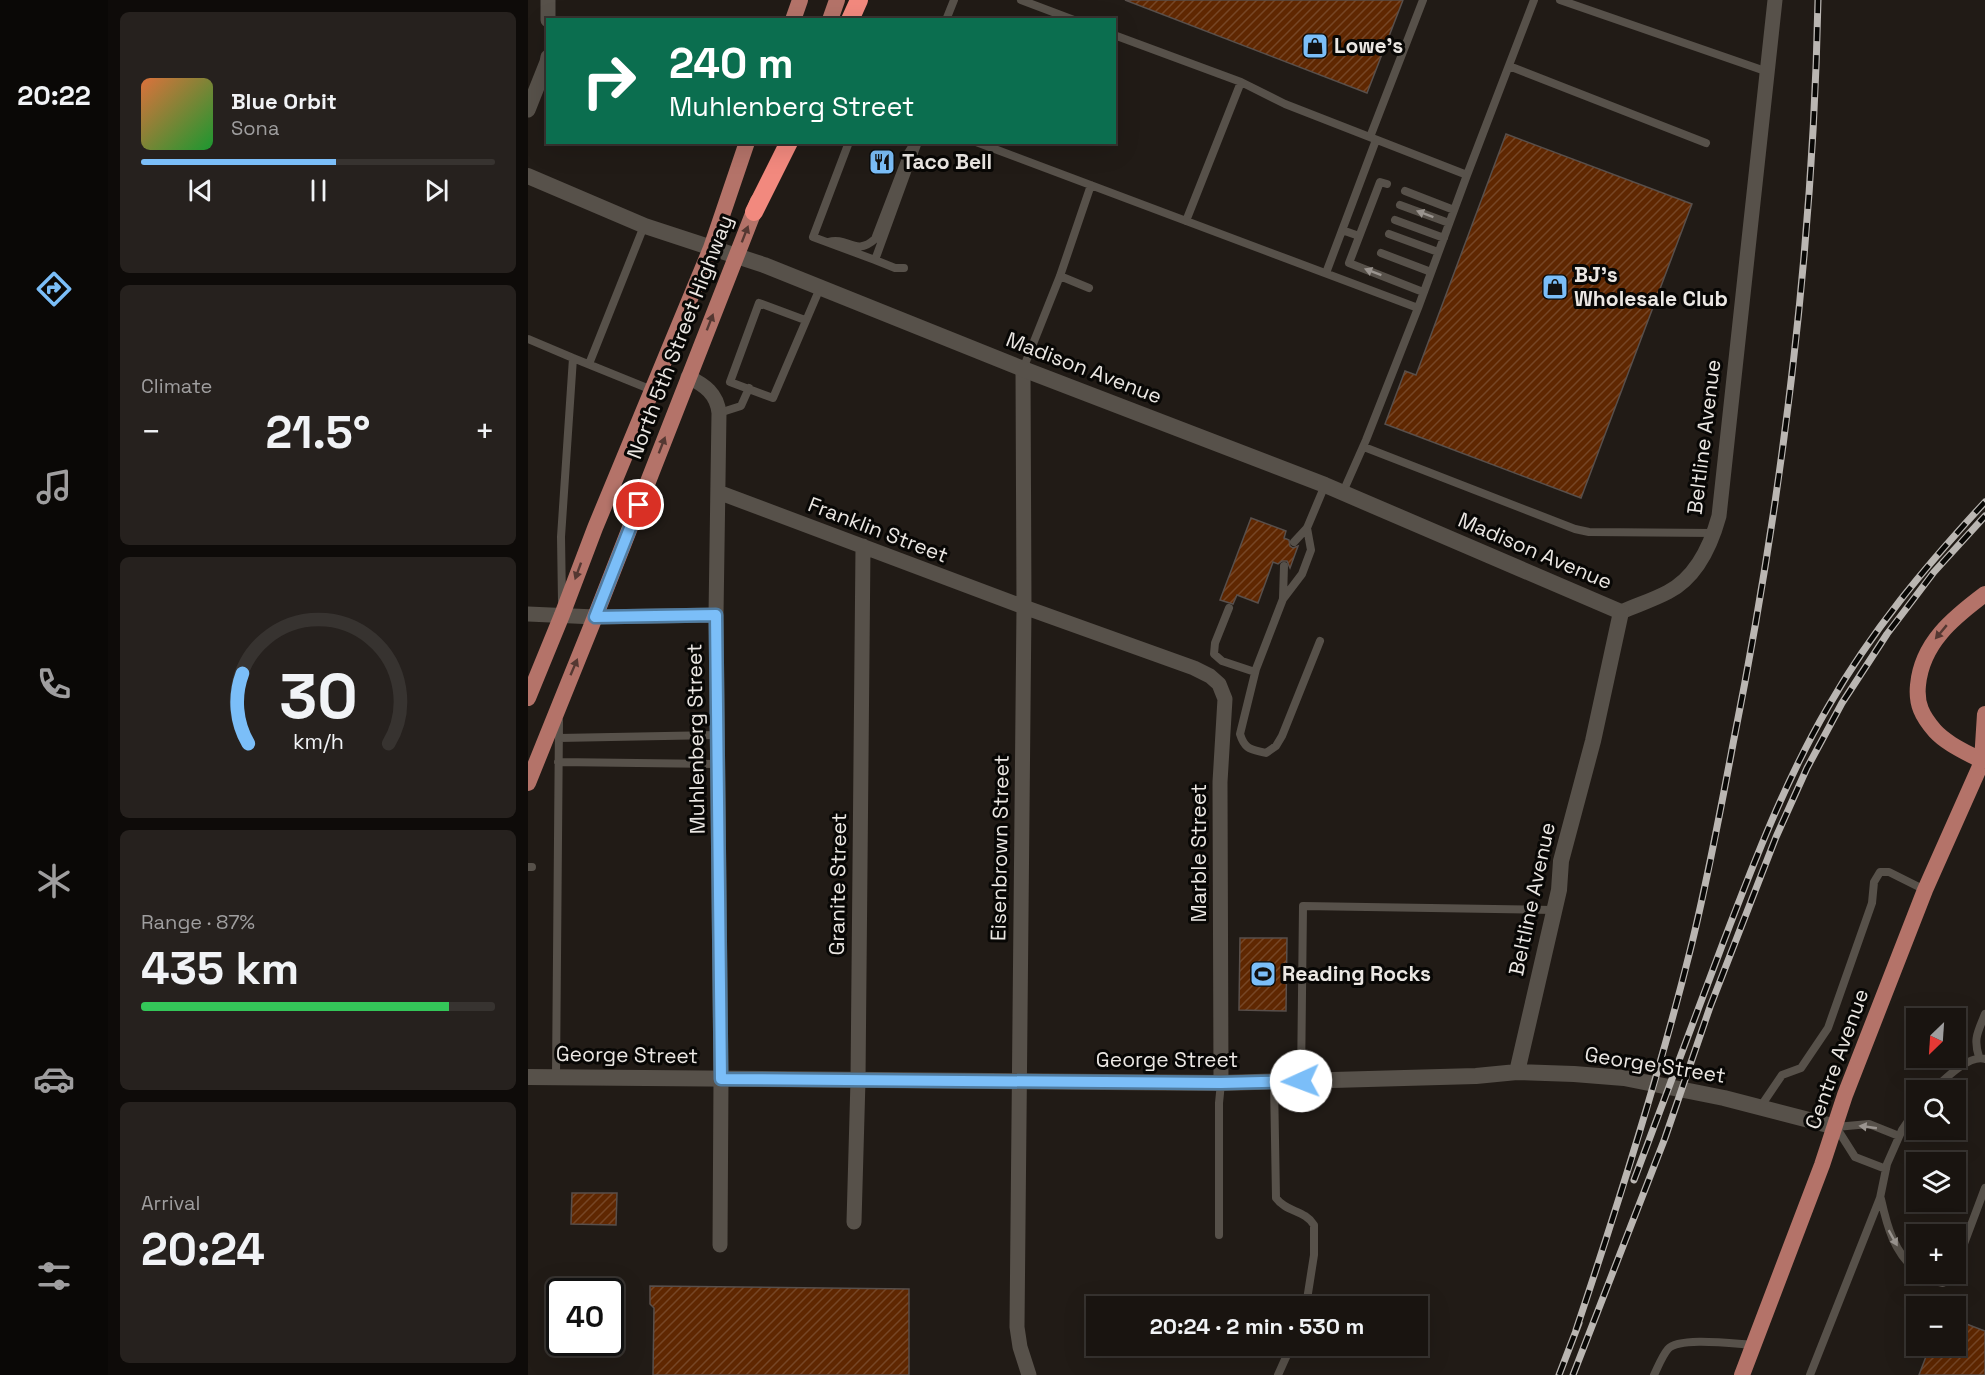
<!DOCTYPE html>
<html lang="en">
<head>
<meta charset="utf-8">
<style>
  :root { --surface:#191410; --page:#26211e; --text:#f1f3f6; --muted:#9f9e9f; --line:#373330; --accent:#7bbef8 }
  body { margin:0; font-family:"Space Grotesk",sans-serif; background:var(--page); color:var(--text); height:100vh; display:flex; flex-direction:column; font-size:22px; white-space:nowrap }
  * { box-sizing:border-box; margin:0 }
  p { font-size:20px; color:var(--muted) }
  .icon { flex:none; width:33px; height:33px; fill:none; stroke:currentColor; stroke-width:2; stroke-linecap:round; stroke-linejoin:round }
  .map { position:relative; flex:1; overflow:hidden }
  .details { display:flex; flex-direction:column; gap:12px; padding:12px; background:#0e0b09; width:420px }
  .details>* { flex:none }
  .banner { position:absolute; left:18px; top:18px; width:570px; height:126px; border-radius:0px; box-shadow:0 6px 24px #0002,0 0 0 2px var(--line); background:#0b6e4f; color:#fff; overflow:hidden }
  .needle { width:39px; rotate:205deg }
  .buttons { position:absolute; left:1378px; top:1008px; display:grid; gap:12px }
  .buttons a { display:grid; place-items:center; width:60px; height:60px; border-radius:0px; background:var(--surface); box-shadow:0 6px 24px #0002,0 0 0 2px var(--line); font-size:30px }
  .speed { position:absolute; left:18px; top:1278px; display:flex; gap:12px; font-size:30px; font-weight:700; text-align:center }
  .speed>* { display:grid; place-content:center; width:78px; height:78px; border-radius:50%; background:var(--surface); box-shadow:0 6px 24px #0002,0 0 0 2px var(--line); line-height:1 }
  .speed .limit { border:3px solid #111; border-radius:9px; background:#fff; color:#111 }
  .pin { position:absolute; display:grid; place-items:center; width:51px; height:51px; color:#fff; margin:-26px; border:3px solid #fff; border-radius:50%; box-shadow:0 2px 6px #0007 }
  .me { position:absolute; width:66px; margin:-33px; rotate:268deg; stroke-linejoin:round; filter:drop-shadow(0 0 4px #0008) }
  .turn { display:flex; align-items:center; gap:21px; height:126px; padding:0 24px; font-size:27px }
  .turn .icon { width:78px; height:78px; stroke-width:2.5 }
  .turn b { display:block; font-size:42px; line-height:51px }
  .big { font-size:45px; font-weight:800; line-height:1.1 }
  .details .tile { flex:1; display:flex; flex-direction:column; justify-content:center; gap:9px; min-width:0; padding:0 21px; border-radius:9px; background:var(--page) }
  .details .dial { align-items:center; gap:0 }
  .dial svg { height:156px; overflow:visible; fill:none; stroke:var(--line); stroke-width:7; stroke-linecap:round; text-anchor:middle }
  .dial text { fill:var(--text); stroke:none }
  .song { display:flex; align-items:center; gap:18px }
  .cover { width:72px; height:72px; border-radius:9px; background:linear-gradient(135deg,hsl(20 70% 55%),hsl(130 70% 35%)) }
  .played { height:6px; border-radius:3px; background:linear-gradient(90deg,var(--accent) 55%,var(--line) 55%) }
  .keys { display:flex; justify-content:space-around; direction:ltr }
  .heat { display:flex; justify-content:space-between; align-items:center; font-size:33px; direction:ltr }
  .charge { height:9px; border-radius:4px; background:linear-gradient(90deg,#34c759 87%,var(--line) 0) }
  .trip { position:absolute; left:558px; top:1296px; width:342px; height:60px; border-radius:0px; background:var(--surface); box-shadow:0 6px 24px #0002,0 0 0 2px var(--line); font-weight:800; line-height:60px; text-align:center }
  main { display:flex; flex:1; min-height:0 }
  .tabs { display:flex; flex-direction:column; width:108px; justify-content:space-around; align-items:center; background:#0a0806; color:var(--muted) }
  .tabs .icon { width:42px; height:42px }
  .tabs .active { color:var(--accent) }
  .tabs b { font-size:27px; color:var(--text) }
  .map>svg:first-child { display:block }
  .building { fill:url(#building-hatch); stroke:#584f4b; stroke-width:1.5 }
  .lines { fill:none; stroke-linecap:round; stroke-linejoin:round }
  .service { stroke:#57514a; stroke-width:8 }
  .minor { stroke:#57514a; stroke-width:15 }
  .tertiary { stroke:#57514a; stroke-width:16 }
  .primary { stroke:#b47369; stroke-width:16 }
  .motorway { stroke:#f2897e; stroke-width:18 }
  .rail-casing { stroke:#bab6b2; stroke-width:7 }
  .rail { stroke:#080705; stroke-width:4.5; stroke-dasharray:14; stroke-linecap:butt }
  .oneway { fill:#9a948f }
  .oneway2 { fill:#553832 }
  .route-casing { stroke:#507ca1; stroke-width:15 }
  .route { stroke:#7bbef8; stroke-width:10 }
  .labels { text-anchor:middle; stroke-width:6; stroke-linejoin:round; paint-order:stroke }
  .poi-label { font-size:21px; font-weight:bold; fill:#ebe7e3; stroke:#080705; text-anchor:start }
  .street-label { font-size:21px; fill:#ebe7e3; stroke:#080705 }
</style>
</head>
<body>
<main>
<nav class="tabs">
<b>20:22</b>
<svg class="icon active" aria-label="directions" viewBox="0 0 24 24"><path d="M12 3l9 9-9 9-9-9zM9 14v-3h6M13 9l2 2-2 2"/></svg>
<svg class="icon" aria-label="music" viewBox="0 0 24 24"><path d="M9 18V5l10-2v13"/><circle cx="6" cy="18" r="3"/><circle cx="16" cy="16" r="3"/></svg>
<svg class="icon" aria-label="phone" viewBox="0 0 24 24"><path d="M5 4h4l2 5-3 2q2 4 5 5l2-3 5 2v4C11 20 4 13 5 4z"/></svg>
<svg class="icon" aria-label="climate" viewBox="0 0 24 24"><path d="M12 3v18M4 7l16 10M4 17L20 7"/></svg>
<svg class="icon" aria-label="car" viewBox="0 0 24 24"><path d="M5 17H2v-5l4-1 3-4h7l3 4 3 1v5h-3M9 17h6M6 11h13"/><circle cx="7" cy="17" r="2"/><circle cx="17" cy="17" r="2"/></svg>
<svg class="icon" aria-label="filters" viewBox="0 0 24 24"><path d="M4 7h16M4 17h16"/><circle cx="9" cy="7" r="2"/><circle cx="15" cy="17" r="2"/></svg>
</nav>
<section class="details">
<div class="tile">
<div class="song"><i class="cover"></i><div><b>Blue Orbit</b><p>Sona</p></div></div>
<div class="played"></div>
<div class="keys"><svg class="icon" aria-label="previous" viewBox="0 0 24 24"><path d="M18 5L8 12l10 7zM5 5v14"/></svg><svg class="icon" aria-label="pause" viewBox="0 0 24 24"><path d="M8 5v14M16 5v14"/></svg><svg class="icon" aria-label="next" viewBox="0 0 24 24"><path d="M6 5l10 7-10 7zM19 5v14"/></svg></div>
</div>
<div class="tile"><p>Climate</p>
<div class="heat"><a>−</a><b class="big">21.5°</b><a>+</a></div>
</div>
<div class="tile dial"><svg viewBox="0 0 100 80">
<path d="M14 69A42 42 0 1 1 86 69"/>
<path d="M14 69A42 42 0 0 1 11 33" stroke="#7bbef8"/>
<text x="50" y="56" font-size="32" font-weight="700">30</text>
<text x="50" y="72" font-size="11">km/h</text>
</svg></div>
<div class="tile"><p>Range · 87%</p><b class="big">435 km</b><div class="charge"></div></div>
<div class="tile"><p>Arrival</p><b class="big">20:24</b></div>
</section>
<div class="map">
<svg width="1457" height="1375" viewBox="0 0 1457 1375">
  <defs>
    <pattern id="building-hatch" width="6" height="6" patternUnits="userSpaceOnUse" patternTransform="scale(1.5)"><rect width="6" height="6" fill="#5f2701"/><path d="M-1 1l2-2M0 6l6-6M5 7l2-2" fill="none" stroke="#764626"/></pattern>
  </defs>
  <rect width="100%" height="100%" fill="#211b16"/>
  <!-- building -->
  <path class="building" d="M 597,0 L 875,0 L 839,93 Z
    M 978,134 L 1164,204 L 1053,498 L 857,424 L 877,371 L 888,375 Z
    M 723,518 L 758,531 L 756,538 L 761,540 L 762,546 L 765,548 L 770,546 L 762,568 L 759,561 L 754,561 L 750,564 L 745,562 L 730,603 L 709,595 L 705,604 L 692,600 Z
    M 712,938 L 759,938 L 758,1011 L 711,1010 Z
    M 44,1193 L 89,1193 L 88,1225 L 43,1224 Z
    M 122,1286 L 381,1289 L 381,1375 L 125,1375 L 126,1308 L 122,1304 Z
    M 1428,1320 L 1457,1331 L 1457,1375 L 1391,1375 L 1402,1346 L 1428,1346 Z"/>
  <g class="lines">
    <!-- service -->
    <path class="service" d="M 493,0 L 546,20
      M 1032,0 L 1240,72
      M 418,20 L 426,0
      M 586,35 L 713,82 L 757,104 L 939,175 L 890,308
      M 981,66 L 1178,143
      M 842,137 L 895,0
      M 321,142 L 285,237 L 347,260 L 390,142
      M 448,142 L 890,308 L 838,440 L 815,492
      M 939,175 L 1006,0
      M 859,184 L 852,182 L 821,263 L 895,292
      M 877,191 L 926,210
      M 872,205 L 921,223
      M 867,220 L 916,238
      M 658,221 L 713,82
      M 814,230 L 831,236
      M 861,234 L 910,252
      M 300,242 C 320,236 327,257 347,239 L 380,153 L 387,142
      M 853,253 L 903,272
      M 347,260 L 367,268 L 376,268
      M 798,273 L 848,140
      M 532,276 L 561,288
      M 277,320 L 231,303 L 202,382 L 245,398 L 292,288
      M 0,339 L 45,358 L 33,537 L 34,601
      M 45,358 L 124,390
      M 61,364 L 116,226
      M 495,369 L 532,276 L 563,185
      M 191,413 L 213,406 L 221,388
      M 836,447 L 1047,529 L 1061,532 L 1186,533
      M 779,528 L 783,550 L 774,574 L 755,599 L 728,669 L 712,734 C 717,750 723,749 738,753 L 748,746 L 754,736 L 792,641
      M 766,542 L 779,528 L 797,485
      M 755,598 L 756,566
      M 701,608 L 687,643 L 686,654 L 694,661 L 727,672
      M 31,738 L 189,735
      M 30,762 L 189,764
      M 0,867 L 4,867
      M 1451,1057 C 1445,1038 1450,1032 1457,1014
      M 28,1076 L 31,721
      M 746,1081 L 748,1198 C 758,1212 777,1210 786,1225 L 786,1255 L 778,1306
      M 773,1081 L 775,906 L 1026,910
      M 1405,1090 C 1416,1080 1441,1054 1457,1059
      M 1233,1106 L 1254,1075 L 1273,1068 L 1300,1028 L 1344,903 L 1346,882 L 1352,872 L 1361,872 L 1397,890
      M 1358,1169 L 1327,1157 L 1308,1127 L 1341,1124 L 1371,1136
      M 1353,1199 C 1359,1226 1366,1253 1389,1271
      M 691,1235 L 691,1103 L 693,1083
      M 1428,1265 L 1457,1188
      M 1392,1274 L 1399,1279 L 1415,1283 L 1423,1279 L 1425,1274
      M 750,1375 L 763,1346
      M 1126,1375 C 1130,1367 1134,1356 1140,1349 C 1151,1336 1208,1344 1226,1345
      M 1282,1375 L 1352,1198 L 1359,1164 L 1374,1130 L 1389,1108"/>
    <!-- minor -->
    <path class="minor" d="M 20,20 L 20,0
      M 0,110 L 19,62 L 20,57
      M 495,369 L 496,607 L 489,1327 L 492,1347 L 501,1375
      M 160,377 C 177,385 189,394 191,413 L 188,615 L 193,1079 L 192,1245
      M 190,492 L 496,607 L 666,668 L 682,676 L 691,684 L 697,699 L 692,782 L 693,1083
      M 1093,612 C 1109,605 1125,600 1140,592 C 1169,577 1183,545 1191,516 L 1247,0
      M 0,614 L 67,617 L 188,615
      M 326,1222 L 330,1080 L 335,546"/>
    <!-- tertiary -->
    <path class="tertiary" d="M 0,176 L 117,226 L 236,265 L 495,369 L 797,485 L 1093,612 L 1065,741 L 1033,861 L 1031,890 L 989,1072
      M 0,1077 L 693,1083 L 948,1076 L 989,1072 L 1046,1074 L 1096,1078 L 1196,1098 L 1308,1127"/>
    <!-- primary -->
    <path class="primary" d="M 265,20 L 272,0
      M 302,20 L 309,0
      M 0,698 L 34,615 L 67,528 L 183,248 L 219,142
      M 1454,761 C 1438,752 1419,744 1407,731 C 1394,716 1388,704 1390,685 C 1394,643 1425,618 1457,594
      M 1454,761 L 1457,714
      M 0,783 L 67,617 L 230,201
      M 1214,1375 L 1294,1165 L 1317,1095 L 1397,890 L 1457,755"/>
    <!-- motorway -->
    <path class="motorway" d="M 322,20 L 331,0
      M 226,212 L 261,142"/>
    <!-- rail casing -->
    <g class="rail-casing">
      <path id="rail" d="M 1106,1180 C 1136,1101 1165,1022 1195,943 C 1226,862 1257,781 1300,707 C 1344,630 1397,567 1457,502
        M 1048,1330 C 1090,1205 1130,1079 1162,951 C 1179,883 1192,813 1205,744 C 1254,499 1285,250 1290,0
        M 1031,1375 L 1051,1323
        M 1045,1375 L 1137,1138 L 1182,1007 L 1248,837 L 1279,768 L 1314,703 L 1359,634 L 1406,572 L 1457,516"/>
    </g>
    <!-- rail -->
    <use href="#rail" class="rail"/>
  </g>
  <!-- one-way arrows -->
  <defs><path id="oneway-solid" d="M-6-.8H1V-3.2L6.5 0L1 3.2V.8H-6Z" transform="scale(1.5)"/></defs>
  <g class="oneway">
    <use href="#oneway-solid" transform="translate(897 214) rotate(-159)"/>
    <use href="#oneway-solid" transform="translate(845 272) rotate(-159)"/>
    <use href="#oneway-solid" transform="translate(1340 1127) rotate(-172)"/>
    <use href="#oneway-solid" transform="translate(1365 1238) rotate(61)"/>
  </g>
  <g class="oneway2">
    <use href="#oneway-solid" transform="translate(217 234) rotate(-69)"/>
    <use href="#oneway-solid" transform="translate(182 322) rotate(-69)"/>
    <use href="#oneway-solid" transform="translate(134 445) rotate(-69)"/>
    <use href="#oneway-solid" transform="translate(50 571) rotate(110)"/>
    <use href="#oneway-solid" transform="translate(1413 632) rotate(130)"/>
    <use href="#oneway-solid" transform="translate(46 667) rotate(-67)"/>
  </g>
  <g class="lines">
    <!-- route casing -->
    <g class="route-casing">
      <path id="route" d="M 111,505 L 67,617 L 188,615 L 193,1079 L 693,1083 L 773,1081"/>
    </g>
    <!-- route -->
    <use href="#route" class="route"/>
  </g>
  <!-- icons -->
  <defs>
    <g id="shop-square" transform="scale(1.35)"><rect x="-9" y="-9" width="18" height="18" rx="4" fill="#7bbef8" stroke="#080705"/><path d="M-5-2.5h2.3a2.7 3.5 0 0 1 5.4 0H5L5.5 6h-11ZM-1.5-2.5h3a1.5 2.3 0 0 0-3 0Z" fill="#111"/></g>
    <g id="restaurant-square" transform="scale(1.35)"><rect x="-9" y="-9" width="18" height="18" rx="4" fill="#7bbef8" stroke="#080705"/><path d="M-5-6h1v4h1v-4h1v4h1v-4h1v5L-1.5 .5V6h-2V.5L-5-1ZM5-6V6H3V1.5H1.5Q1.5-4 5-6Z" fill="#111"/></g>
    <g id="stadium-square" transform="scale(1.35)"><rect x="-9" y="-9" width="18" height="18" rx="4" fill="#7bbef8" stroke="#080705"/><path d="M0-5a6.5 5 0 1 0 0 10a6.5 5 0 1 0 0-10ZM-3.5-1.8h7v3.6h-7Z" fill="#111"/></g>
  </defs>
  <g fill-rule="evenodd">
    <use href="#shop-square" x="787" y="46"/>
    <use href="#restaurant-square" x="354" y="162"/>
    <use href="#shop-square" x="1027" y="287"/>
    <use href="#stadium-square" x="735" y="974"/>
  </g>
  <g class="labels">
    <!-- poi labels -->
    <g class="poi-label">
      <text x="806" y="53">Lowe's</text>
      <text x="374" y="169">Taco Bell</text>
      <text x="1046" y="282">BJ's<tspan x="1046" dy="24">Wholesale Club</tspan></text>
      <text x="754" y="981">Reading Rocks</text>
    </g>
    <!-- street labels -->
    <g class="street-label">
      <text transform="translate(152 337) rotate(-69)" y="7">North 5th Street Highway</text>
      <text transform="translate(556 368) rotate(21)" y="7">Madison Avenue</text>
      <text transform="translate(1176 437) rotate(-83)" y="7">Beltline Avenue</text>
      <text transform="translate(350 530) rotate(21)" y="7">Franklin Street</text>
      <text transform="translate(1007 551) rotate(23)" y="7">Madison Avenue</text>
      <text transform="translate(168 739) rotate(-91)" y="7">Muhlenberg Street</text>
      <text transform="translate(472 848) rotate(-89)" y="7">Eisenbrown Street</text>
      <text transform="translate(671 853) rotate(-90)" y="7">Marble Street</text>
      <text transform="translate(310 884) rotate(-89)" y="7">Granite Street</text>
      <text transform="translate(1004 899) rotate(-78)" y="7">Beltline Avenue</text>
      <text transform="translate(99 1055) rotate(1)" y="7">George Street</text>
      <text transform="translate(1309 1059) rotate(-70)" y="7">Centre Avenue</text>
      <text x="639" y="1067">George Street</text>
      <text transform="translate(1127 1065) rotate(9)" y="7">George Street</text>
    </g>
  </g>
</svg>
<div class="buttons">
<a><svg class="needle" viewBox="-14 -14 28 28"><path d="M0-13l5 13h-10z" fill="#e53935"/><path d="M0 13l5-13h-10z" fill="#9f9e9f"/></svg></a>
<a><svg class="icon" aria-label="search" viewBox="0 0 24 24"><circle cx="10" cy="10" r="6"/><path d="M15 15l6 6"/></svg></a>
<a><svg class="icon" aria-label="layers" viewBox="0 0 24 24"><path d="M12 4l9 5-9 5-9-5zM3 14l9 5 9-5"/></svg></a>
<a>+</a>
<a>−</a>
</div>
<div class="speed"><div class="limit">40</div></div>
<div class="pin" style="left:111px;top:505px;background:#d93025"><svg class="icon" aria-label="arrive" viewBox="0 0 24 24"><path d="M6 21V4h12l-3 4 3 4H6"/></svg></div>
<svg class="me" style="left:773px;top:1081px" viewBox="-20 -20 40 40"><circle r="19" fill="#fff"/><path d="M0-13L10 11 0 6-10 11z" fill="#7bbef8"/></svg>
<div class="trip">20:24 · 2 min · 530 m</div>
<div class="banner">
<div class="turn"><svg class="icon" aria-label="right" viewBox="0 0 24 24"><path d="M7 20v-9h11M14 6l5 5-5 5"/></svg><div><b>240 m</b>Muhlenberg Street</div></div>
</div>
</div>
</main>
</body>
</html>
